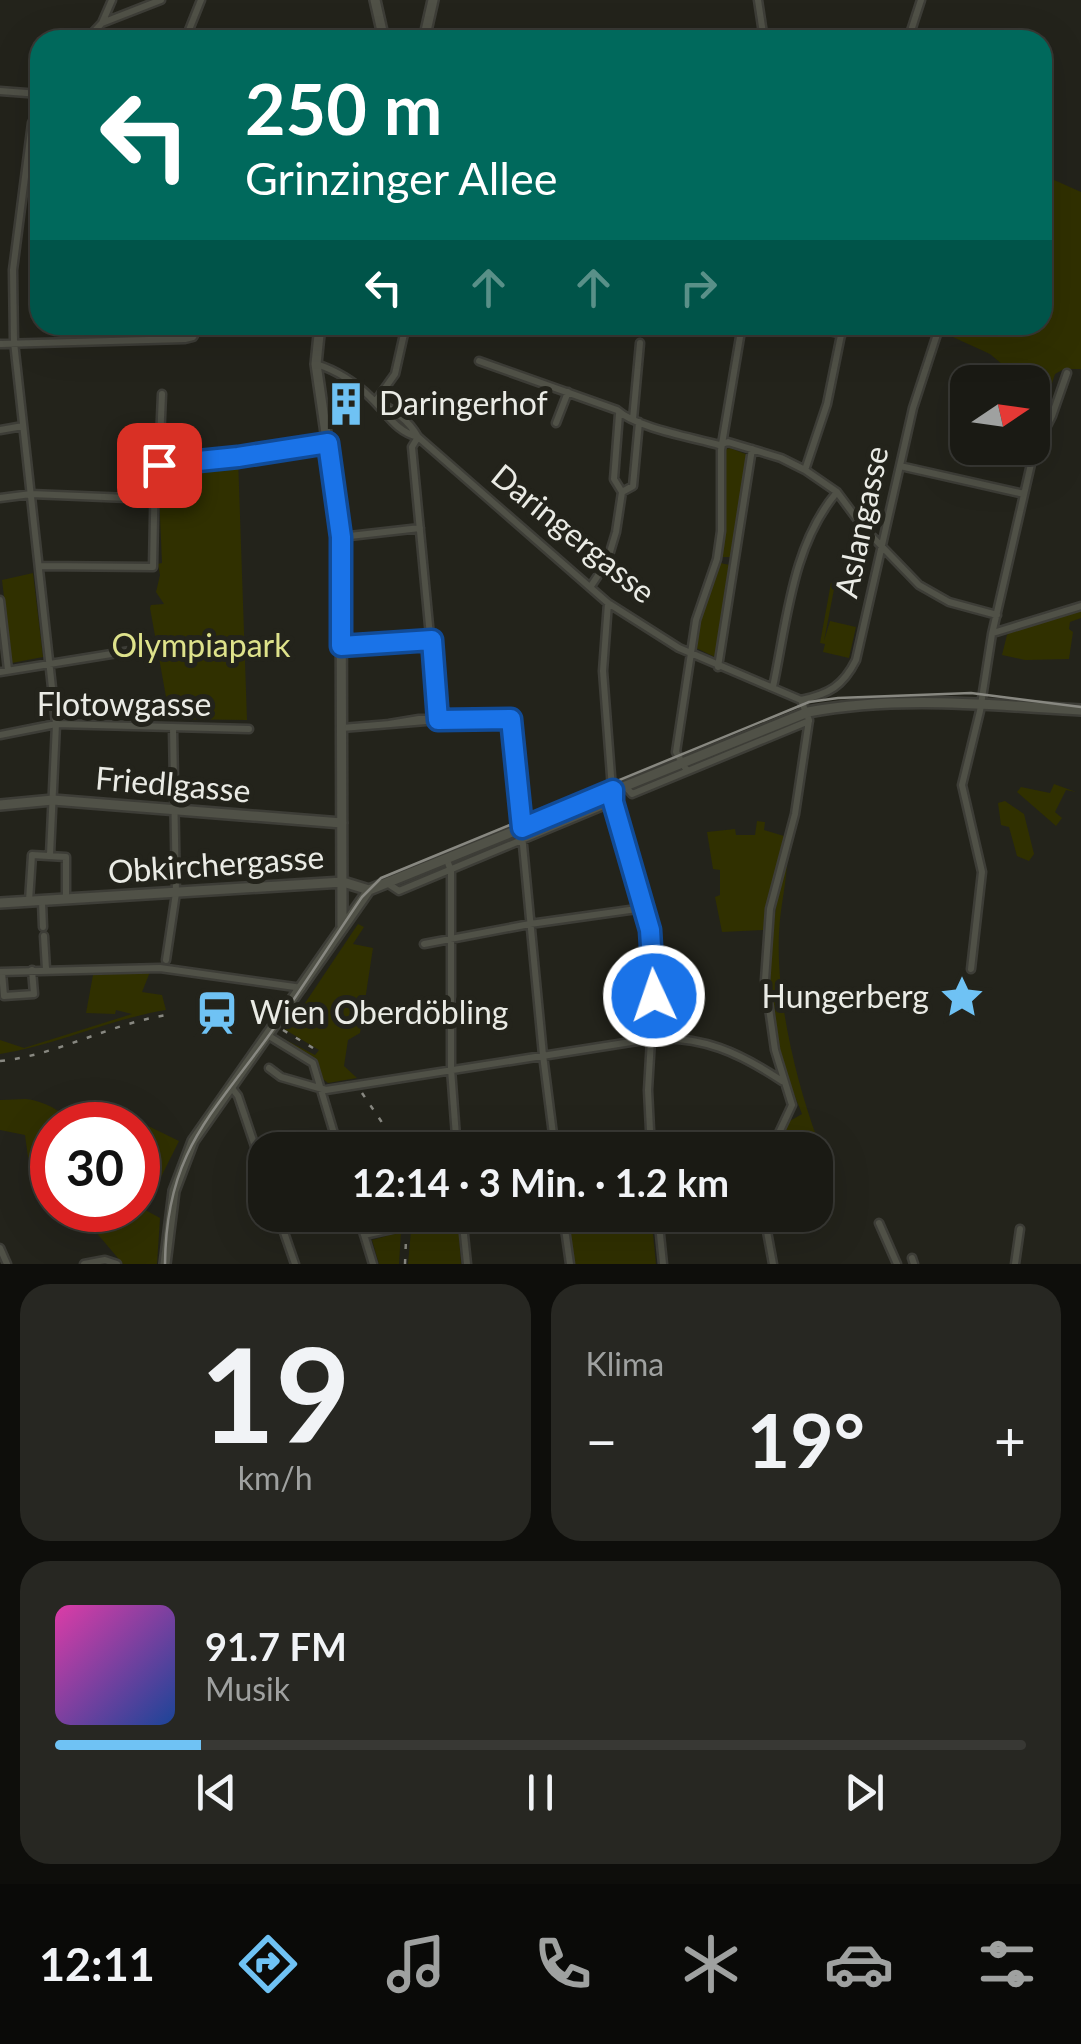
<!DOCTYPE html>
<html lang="de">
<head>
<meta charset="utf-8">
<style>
  :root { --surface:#1a1a14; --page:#272722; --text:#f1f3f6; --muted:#9fa1a0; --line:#383834; --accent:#6fc2f4 }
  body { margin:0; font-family:Lato,sans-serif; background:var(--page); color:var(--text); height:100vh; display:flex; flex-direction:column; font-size:38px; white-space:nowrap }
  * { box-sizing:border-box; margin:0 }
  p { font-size:32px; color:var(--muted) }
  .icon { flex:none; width:55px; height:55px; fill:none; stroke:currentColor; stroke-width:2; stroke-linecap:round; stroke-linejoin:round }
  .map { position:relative; height:1264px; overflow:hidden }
  .panel { display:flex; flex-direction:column; gap:20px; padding:20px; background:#0e0e0b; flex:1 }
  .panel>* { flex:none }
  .top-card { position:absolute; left:30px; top:30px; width:1022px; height:305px; border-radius:30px; box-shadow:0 10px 40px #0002,0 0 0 2px var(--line); background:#00695c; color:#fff; overflow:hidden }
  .needle { width:65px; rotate:77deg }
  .fabs { position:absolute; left:950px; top:365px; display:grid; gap:20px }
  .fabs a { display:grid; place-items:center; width:100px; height:100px; border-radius:20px; background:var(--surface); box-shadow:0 10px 40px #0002,0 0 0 2px var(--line); font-size:50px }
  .speed { position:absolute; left:30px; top:1102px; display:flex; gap:20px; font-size:50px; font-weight:700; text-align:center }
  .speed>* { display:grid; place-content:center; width:130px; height:130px; border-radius:50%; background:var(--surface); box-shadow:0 10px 40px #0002,0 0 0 2px var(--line); line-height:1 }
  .speed .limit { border:15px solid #d22; background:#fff; color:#111 }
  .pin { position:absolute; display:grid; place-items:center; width:85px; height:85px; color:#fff; margin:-42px; border-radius:20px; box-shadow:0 5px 15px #0006 }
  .me { position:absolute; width:110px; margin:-55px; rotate:357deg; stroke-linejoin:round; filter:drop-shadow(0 0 8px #0008) }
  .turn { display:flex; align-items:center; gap:35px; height:210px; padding:0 50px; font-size:45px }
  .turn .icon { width:130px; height:130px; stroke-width:2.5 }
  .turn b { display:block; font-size:70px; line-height:85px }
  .lanes { display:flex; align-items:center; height:95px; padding:0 50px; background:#0003; justify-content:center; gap:50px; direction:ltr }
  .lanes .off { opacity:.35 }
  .big { font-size:75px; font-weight:700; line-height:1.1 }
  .panel .tile { flex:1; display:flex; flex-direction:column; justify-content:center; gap:15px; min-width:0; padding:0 35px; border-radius:30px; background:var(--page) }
  .panel .dial { align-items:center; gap:0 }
  .dial b { font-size:130px; line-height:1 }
  .song { display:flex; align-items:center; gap:30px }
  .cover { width:120px; height:120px; border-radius:15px; background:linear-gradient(135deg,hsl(320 70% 55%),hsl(220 70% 35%)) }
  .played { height:10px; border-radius:5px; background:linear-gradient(90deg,var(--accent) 15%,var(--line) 15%) }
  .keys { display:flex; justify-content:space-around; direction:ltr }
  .heat { display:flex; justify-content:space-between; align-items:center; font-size:55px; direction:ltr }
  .panel .tiles { flex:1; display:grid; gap:20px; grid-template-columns:1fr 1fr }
  .tile:last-child { grid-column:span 2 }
  .trip { position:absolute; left:248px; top:1132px; width:585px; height:100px; border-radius:30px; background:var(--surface); box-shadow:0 10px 40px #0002,0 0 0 2px var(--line); font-weight:700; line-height:100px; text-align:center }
  .tab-bar { display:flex; height:160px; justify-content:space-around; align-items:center; background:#0a0a08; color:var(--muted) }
  .tab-bar .icon { width:70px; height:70px }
  .tab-bar .current { color:var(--accent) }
  .tab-bar b { font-size:45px; color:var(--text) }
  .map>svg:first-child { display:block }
  .green { fill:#303000 }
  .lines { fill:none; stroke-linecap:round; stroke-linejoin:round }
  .street-casing { stroke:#3d3d37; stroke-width:11 }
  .secondary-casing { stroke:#3d3d37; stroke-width:14 }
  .street { stroke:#505147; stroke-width:6 }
  .secondary { stroke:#505147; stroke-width:9 }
  .tram { stroke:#888881; stroke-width:2.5 }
  .rail { stroke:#888881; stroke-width:2.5; stroke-dasharray:5 10; stroke-linecap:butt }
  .street-bridge-casing { stroke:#3d3d37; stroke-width:11; stroke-linecap:butt }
  .street-bridge { stroke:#505147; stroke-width:6 }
  .route-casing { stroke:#114b97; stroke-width:25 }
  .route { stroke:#1a73e8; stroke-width:18 }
  .labels { text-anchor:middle; stroke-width:10; stroke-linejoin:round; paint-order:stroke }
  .poi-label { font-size:32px; fill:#eaebe5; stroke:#23231b; text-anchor:start }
  .street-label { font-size:32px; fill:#eaebe5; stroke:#23231b }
  .park-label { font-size:32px; fill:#dee28b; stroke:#23231b }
</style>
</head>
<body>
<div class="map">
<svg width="1081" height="1264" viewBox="0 0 1081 1264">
  <rect width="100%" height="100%" fill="#23231b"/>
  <!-- green -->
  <path class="green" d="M 1043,175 L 1081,192 L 1081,369 L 1064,369 L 1055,374 L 1048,396 L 1033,389 L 1032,382 L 1023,382 L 990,354 L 944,333 L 947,325 L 1042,325 Z
    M 730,448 L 748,455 L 731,557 L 721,557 L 726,517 L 723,455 L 724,450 Z
    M 238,457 L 247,720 L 170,719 L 150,608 L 151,605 L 164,604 L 156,592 L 160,575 L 158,564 L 162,563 L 158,470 Z
    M 720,563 L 730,565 L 730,571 L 717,658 L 696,648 L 701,619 Z
    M 33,573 L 43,657 L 12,663 L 2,580 Z
    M 831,583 L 835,584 L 824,641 L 830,621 L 856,627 L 849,658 L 823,652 L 825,644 L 820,643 Z
    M 1081,610 L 1081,618 L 1070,622 L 1069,629 L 1073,632 L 1069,659 L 1025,660 L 1002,655 L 1007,635 L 1011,632 Z
    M 1054,784 L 1076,792 L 1066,790 L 1055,812 L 1062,818 L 1056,826 L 1017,792 L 1021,787 L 1050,793 Z
    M 1005,801 L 1024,814 L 1034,854 L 1029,861 L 1017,856 L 1009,827 L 1001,825 L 998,803 Z
    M 757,821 L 765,822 L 764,830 L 784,836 L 763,930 L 722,932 L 715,897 L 720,895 L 720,870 L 713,869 L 707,832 L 735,829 L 736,835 L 755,835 Z
    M 787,849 C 789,874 780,905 779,933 C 776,997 795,1078 817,1138 L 777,1147 L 788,1122 L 802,1114 C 796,1097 787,1081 782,1063 C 762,987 771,924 787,849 Z
    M 358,924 L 364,927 L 353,944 L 373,948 L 360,1033 L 348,1040 L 344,1066 L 357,1078 L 328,1083 L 319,1076 L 314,1059 L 280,1037 L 315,1055 L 319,1050 L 284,1029 L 291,1024 Z
    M 139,972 L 150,972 L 142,992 L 162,995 L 166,1010 C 110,1019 57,1045 0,1054 L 0,1040 L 24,1048 L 132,1014 L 116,1010 L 115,1014 L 86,1013 L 93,975 Z
    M 26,1099 C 44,1101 63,1111 74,1125 L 52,1125 L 52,1182 L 51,1175 L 28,1157 L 25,1135 L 0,1130 L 0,1100 Z
    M 138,1121 L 179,1141 L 148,1203 L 138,1198 Z
    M 138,1206 L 160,1218 L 157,1264 L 123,1264 L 77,1210 L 138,1210 Z
    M 567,1215 L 651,1215 L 656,1264 L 573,1264 Z
    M 458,1221 L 461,1264 L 408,1264 L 411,1230 Z
    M 401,1232 L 399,1264 L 379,1264 L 372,1240 Z"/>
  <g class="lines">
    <!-- street casing -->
    <g class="street-casing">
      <path id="street" d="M 758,0 L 764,40
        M 102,23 L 161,0
        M 86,40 L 102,23 L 112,0
        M 185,40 L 201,0
        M 908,40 L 921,0
        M 0,91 L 40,94
        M 40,105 L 32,123 L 13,270 L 14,342 L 56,724 L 50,855
        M 802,325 L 842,334
        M 0,344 L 185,339 L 193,337 L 200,325
        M 479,361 L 617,410 C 637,428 691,437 719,445 L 728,442 L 781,458 L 805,470 L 837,492 L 863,527 L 919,585 L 949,602 L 997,615
        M 316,364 C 336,370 356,383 370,397 C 387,413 395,431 418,437
        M 375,402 C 392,407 409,421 418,437 L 608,603 L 679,648 L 801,700 L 809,720 L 795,814 L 770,909 L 765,980 L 775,1050 L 792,1105 L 777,1137
        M 375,402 L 395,374 L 406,325
        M 633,419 L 640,343
        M 1032,420 L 1048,423
        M 556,423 L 568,392
        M 0,430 L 23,426
        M 418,437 L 412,447 L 438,720
        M 159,465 L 238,457 L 328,443
        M 900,466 L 1024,494
        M 805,470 L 827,404 L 843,325
        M 622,492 L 633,486 L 639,422
        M 0,498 L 31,494 L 153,499
        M 341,537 L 420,528
        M 39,566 L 153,567 L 155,469 L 159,465 L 162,394
        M 591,586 L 607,562 L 616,532 L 622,492 L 614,479 L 619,414
        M 0,600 L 8,670
        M 608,603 L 603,671 L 613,802 L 650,930 L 655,973 L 648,1090 L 651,1150
        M 993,633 L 1081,606
        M 341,646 L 432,639
        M 718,667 L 752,449
        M 0,672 L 136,650
        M 773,687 C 787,621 792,545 837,492
        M 801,700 C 829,694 843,686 856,660 L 913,408 L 940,325
        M 389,724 L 419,719 L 511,719 L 543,1055 L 555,1150
        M 342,728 L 426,721
        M 0,735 L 56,724 L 249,729
        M 687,771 L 676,752 L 696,620 L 717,559 L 721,531 L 721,450 L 742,325
        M 625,786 L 632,794 L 809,721
        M 447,860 L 451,871 L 451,1069 L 457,1150
        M 387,883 L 399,891 L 613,802
        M 29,901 L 32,855 L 66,857 L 66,900
        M 42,902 L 43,927
        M 44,936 L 46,969
        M 424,944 L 530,924 L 644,908
        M 166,960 L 176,893 L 173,728
        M 971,969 L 982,872 L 962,785 L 980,711 L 992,634 L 1034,451 L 1052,416 L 1067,373
        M 0,972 L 160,968 L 302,988
        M 2,972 L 4,996 L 34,994 L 32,970
        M 416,1021 L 451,1015
        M 269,1036 L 313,1063 L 339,1150
        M 269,1068 L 281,1077 L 326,1090 L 650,1039 C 702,1035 740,1053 782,1081
        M 231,1087 L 238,1096 L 265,1176
        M 278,1215 L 295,1264
        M 358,1215 L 373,1264
        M 462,1215 L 467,1264
        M 563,1215 L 570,1264
        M 658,1215 L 663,1264
        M 764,1215 L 773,1264
        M 879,1223 L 897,1264
        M 411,1225 L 478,1215
        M 364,1235 L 401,1227
        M 0,1248 L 7,1264
        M 912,1258 L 914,1264
        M 84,1264 L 105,1260 L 117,1264
        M 1015,1264 L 1020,1229"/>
    </g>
    <!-- secondary casing -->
    <g class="secondary-casing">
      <path id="secondary" d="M 375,0 L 384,40
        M 424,40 L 433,0
        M 320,325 L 316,364 L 341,537 L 342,926
        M 0,805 L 53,800 L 342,823
        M 0,903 L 343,882 L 369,890
        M 165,1264 L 174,1191 L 193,1141 L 369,890 L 808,712 C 898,695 990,705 1081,710"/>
    </g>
    <!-- street -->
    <use href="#street" class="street"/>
    <!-- secondary -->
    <use href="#secondary" class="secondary"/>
    <!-- tram -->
    <path class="tram" d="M 165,1264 C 166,1156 207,1120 267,1038 C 300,992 330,944 362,897 L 381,878 L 809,702 L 838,698 L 971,693 L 1081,707"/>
    <!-- rail -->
    <path class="rail" d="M 283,1030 L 318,1051
      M 0,1061 C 58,1055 109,1024 167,1015
      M 362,1093 L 381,1121 L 394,1150
      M 405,1264 L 407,1215"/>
    <!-- street-bridge casing -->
    <g class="street-bridge-casing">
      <path id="street-bridge" d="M 401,1227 L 411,1225"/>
    </g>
    <!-- street-bridge -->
    <use href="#street-bridge" class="street-bridge"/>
  </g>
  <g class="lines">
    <!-- route casing -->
    <g class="route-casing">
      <path id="route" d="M 159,465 L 238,457 L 328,443 L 341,537 L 341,646 L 432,640 L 438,720 L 511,719 L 522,828 L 613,790 L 613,802 L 650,930 L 654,996"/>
    </g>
    <!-- route -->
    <use href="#route" class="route"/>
  </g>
  <!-- icons -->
  <defs>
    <g id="building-bare" transform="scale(3.45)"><path d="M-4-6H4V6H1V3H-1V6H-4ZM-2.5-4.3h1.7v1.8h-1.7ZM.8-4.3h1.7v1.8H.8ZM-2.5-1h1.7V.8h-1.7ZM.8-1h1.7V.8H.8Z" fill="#6fc2f4" stroke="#23231b" stroke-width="2.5" paint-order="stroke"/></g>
    <g id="sight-bare" transform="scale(3.45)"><path d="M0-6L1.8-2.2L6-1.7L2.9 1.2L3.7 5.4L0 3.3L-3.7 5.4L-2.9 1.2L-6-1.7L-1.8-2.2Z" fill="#6fc2f4" stroke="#23231b" stroke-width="2.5" paint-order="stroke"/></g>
    <g id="station-bare" transform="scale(3.45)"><path d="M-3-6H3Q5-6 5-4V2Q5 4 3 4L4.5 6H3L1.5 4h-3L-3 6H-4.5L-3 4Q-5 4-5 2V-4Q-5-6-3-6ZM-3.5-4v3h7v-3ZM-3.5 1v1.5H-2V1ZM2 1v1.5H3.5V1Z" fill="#6fc2f4" stroke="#23231b" stroke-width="2.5" paint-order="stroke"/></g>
  </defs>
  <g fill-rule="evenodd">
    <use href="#building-bare" x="346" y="404"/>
    <use href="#sight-bare" x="962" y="997"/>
    <use href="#station-bare" x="217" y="1013"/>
  </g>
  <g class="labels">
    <!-- poi labels -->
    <g class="poi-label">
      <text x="379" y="415">Daringerhof</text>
      <text x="929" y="1008" text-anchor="end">Hungerberg</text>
      <text x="250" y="1024">Wien Oberdöbling</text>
    </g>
    <!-- street labels -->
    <g class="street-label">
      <text transform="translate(862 522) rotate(-78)" y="11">Aslangasse</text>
      <text transform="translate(573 534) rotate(39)" y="11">Daringergasse</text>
      <text x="124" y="716">Flotowgasse</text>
      <text transform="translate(173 785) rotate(5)" y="11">Friedlgasse</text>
      <text transform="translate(216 865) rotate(-4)" y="11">Obkirchergasse</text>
    </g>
    <!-- park labels -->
    <g class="park-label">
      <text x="201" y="657">Olympiapark</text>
    </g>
  </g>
</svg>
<div class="fabs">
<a><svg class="needle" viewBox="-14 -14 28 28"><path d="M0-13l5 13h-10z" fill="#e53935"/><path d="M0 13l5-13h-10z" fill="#9fa1a0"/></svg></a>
</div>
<div class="speed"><div class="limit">30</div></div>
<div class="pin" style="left:159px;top:465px;background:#d93025"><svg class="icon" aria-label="arrive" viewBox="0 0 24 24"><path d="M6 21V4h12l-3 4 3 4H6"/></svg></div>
<svg class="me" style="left:654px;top:996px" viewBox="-20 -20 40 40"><circle r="17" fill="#1a73e8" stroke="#fff" stroke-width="3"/><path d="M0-11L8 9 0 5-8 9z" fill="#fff"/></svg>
<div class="trip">12:14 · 3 Min. · 1.2 km</div>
<div class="top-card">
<div class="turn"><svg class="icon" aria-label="left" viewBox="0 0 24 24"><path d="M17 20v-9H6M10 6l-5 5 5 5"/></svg><div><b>250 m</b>Grinzinger Allee</div></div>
<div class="lanes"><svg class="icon" aria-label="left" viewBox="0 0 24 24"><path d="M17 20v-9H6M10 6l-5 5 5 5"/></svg><svg class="icon off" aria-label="ahead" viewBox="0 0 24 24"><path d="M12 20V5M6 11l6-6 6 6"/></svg><svg class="icon off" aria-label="ahead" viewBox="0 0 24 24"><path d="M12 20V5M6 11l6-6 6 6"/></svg><svg class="icon off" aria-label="right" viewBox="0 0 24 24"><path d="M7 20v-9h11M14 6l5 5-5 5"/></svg></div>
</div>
</div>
<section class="panel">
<div class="tiles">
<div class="tile dial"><b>19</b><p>km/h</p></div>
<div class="tile"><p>Klima</p>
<div class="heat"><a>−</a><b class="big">19°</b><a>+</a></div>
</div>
<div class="tile">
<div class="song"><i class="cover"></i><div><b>91.7 FM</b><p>Musik</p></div></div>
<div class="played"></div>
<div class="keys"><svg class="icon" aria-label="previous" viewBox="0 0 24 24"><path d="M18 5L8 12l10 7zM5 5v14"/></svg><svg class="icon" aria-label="pause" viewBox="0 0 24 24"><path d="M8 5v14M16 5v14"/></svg><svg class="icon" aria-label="next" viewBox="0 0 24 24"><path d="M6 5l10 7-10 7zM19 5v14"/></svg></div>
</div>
</div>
</section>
<nav class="tab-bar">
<b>12:11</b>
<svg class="icon current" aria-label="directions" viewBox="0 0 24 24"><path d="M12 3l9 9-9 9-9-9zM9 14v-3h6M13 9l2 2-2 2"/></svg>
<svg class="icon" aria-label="music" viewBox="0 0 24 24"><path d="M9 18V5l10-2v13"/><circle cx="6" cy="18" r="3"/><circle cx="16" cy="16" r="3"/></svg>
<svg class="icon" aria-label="phone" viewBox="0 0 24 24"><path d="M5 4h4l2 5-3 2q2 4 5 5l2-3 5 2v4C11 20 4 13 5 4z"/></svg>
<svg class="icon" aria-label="climate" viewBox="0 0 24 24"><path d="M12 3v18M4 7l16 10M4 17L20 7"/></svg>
<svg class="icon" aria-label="car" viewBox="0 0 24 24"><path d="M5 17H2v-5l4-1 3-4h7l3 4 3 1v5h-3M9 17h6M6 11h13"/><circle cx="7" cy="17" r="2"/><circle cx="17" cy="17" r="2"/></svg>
<svg class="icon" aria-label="filters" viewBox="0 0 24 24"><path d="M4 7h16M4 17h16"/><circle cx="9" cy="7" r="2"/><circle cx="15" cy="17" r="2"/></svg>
</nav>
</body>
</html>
